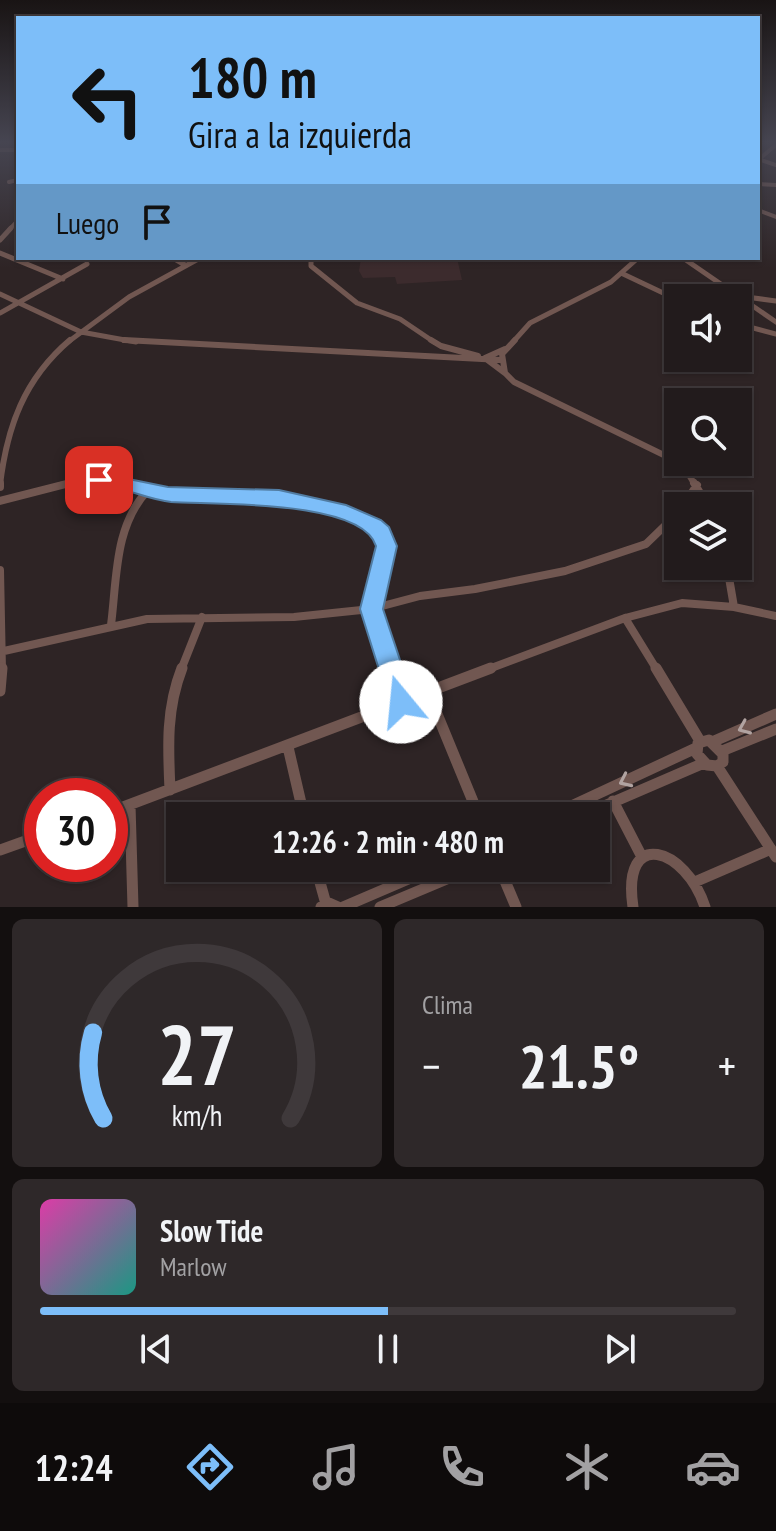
<!DOCTYPE html>
<html lang="es">
<head>
<meta charset="utf-8">
<style>
  :root { --surface:#221b1c; --page:#2e2829; --text:#f1f3f6; --muted:#a2a1a3; --line:#3f393b; --accent:#7dbef9 }
  body { margin:0; font-family:"PT Sans Narrow",sans-serif; background:var(--page); color:var(--text); height:100vh; display:flex; flex-direction:column; font-size:30px; white-space:nowrap }
  * { box-sizing:border-box; margin:0 }
  p { font-size:26px; color:var(--muted) }
  .icon { flex:none; width:44px; height:44px; fill:none; stroke:currentColor; stroke-width:2; stroke-linecap:round; stroke-linejoin:round }
  .map { position:relative; height:907px; overflow:hidden }
  .drawer { display:flex; flex-direction:column; gap:12px; padding:12px; background:#130f0f; flex:1 }
  .drawer>* { flex:none }
  .guide { position:absolute; left:16px; top:16px; width:744px; height:244px; border-radius:0px; box-shadow:0 2px 6px #0004,0 0 0 2px var(--line); background:#7dbef9; color:#111; overflow:hidden }
  .tools { position:absolute; left:664px; top:284px; display:grid; gap:16px }
  .tools a { display:grid; place-items:center; width:88px; height:88px; border-radius:0px; background:var(--surface); box-shadow:0 2px 6px #0004,0 0 0 2px var(--line); font-size:40px }
  .speed { position:absolute; left:24px; top:778px; display:flex; gap:16px; font-size:40px; font-weight:700; text-align:center }
  .speed>* { display:grid; place-content:center; width:104px; height:104px; border-radius:50%; background:var(--surface); box-shadow:0 2px 6px #0004,0 0 0 2px var(--line); line-height:1 }
  .speed .limit { border:12px solid #d22; background:#fff; color:#111 }
  .pin { position:absolute; display:grid; place-items:center; width:68px; height:68px; color:#fff; margin:-34px; border-radius:16px; box-shadow:0 4px 12px #0006 }
  .me { position:absolute; width:88px; margin:-44px; rotate:343deg; stroke-linejoin:round; filter:drop-shadow(0 0 6px #0008) }
  .turn { display:flex; align-items:center; gap:28px; height:168px; padding:0 40px; font-size:36px }
  .turn .icon { width:104px; height:104px; stroke-width:2.5 }
  .turn b { display:block; font-size:56px; line-height:68px }
  .then { display:flex; align-items:center; height:76px; padding:0 40px; background:#0003; gap:16px; font-size:30px }
  .big { font-size:60px; font-weight:600; line-height:1.1 }
  .drawer .card { flex:1; display:flex; flex-direction:column; justify-content:center; gap:12px; min-width:0; padding:0 28px; border-radius:12px; background:var(--page) }
  .drawer .dial { align-items:center; gap:0 }
  .dial svg { height:208px; overflow:visible; fill:none; stroke:var(--line); stroke-width:7; stroke-linecap:round; text-anchor:middle }
  .dial text { fill:var(--text); stroke:none }
  .song { display:flex; align-items:center; gap:24px }
  .cover { width:96px; height:96px; border-radius:12px; background:linear-gradient(135deg,hsl(320 70% 55%),hsl(170 70% 35%)) }
  .played { height:8px; border-radius:4px; background:linear-gradient(90deg,var(--accent) 50%,var(--line) 50%) }
  .keys { display:flex; justify-content:space-around; direction:ltr }
  .heat { display:flex; justify-content:space-between; align-items:center; font-size:44px; direction:ltr }
  .drawer .tiles { flex:1; display:grid; gap:12px; grid-template-columns:1fr 1fr }
  .card:last-child { grid-column:span 2 }
  .trip { position:absolute; left:166px; top:802px; width:444px; height:80px; border-radius:0px; background:var(--surface); box-shadow:0 2px 6px #0004,0 0 0 2px var(--line); font-weight:600; line-height:80px; text-align:center }
  .dock { display:flex; height:128px; justify-content:space-around; align-items:center; background:#0e0b0b; color:var(--muted) }
  .dock .icon { width:56px; height:56px }
  .dock .on { color:var(--accent) }
  .dock b { font-size:36px; color:var(--text) }
  .map>svg:first-child { display:block }
  .built { fill:#3c2b2d }
  .lines { fill:none; stroke-linecap:round; stroke-linejoin:round }
  .minor-far4 { stroke:#715751; stroke-width:4 }
  .minor-far3 { stroke:#715751; stroke-width:5 }
  .minor-far2 { stroke:#715751; stroke-width:6 }
  .minor-far1 { stroke:#715751; stroke-width:8 }
  .minor { stroke:#715751; stroke-width:11 }
  .oneway { stroke:#b1a3a1 }
  .route { fill:#7dbef9; stroke:#517ca2; stroke-width:2 }
</style>
</head>
<body>
<div class="map">
<svg width="776" height="907" viewBox="0 0 776 907">
  <rect width="100%" height="100%" fill="#2e2425"/>
  <!-- built -->
  <path class="built" d="M 361,258 L 457,258 L 462,280 L 397,284 L 395,277 L 363,278 L 359,271 Z"/>
  <g class="lines">
    <!-- minor-far4 -->
    <path class="minor-far4" d="M 0,150 L 18,150
      M 758,159 L 776,165
      M 758,160 L 776,145
      M 9,182 L 18,180
      M 758,184 L 776,185
      M 758,210 L 776,217
      M 9,230 L 18,220"/>
    <!-- minor-far3 -->
    <path class="minor-far3" d="M 0,240 L 11,228
      M 0,253 L 63,279
      M 173,258 L 185,265
      M 311,258 L 311,266 L 357,303 L 400,319 L 434,342
      M 683,258 L 776,322
      M 621,273 L 678,300
      M 0,294 L 81,332 L 136,342
      M 739,296 L 776,301
      M 0,313 L 87,264
      M 738,324 L 776,334
      M 68,342 L 129,297 L 200,258
      M 513,342 L 530,323 L 611,282 L 638,258"/>
    <!-- minor-far2 -->
    <path class="minor-far2" d="M 124,340 L 501,360
      M 431,340 L 441,346 L 478,356
      M 515,340 L 502,354 L 505,373 L 514,382 L 672,459 L 686,470 L 695,485
      M 505,349 L 485,358 L 505,373
      M 0,485 C 7,427 24,379 70,340
      M 60,485 L 97,480 L 133,485"/>
    <!-- minor-far1 -->
    <path class="minor-far1" d="M 125,483 C 141,488 157,493 174,494 C 232,499 325,489 373,525 C 379,530 382,539 386,546 L 371,609 L 391,670
      M 694,483 L 708,506
      M 0,487 L 0,483
      M 0,501 L 70,483
      M 683,506 L 697,485
      M 727,566 L 734,607 L 776,616
      M 0,570 L 2,670
      M 625,618 L 657,670
      M 111,625 C 117,579 114,526 148,490
      M 4,651 L 147,619 L 294,617 L 371,609 L 420,596 L 475,589 L 565,571 L 646,544 L 678,513
      M 181,670 L 202,617
      M 486,670 L 625,618 L 682,603 L 734,607"/>
    <!-- minor -->
    <path class="minor" d="M 390,668 L 401,702
      M 656,668 L 700,741
      M 0,691 L 2,668
      M 428,692 L 479,816
      M 709,740 L 723,754 L 723,762 L 717,766 L 707,765 L 697,754 L 698,743 Z
      M 712,742 L 776,714
      M 288,747 L 304,816
      M 722,751 L 776,729
      M 717,766 L 776,857
      M 170,790 C 168,747 166,709 182,668
      M 613,801 L 642,857
      M 130,805 L 133,907
      M 110,812 L 491,668
      M 550,816 L 696,748
      M 581,816 L 704,763
      M 0,850 L 42,835
      M 316,868 L 326,904
      M 500,869 L 516,907
      M 697,881 L 771,849
      M 321,907 L 329,903 L 338,907
      M 343,907 L 434,868
      M 380,907 L 473,868
      M 633,907 C 621,826 686,848 705,907"/>
  </g>
  <!-- one-way arrows -->
  <defs><path id="oneway-chevron" d="M-2-3.5L2.5 0L-2 3.5" fill="none" stroke-width="1.6" stroke-linecap="round" stroke-linejoin="round" transform="scale(2)"/></defs>
  <g class="oneway">
    <use href="#oneway-chevron" transform="translate(744 728) rotate(157)"/>
    <use href="#oneway-chevron" transform="translate(625 781) rotate(155)"/>
  </g>
  <!-- sky -->
  <linearGradient id="sky" x2="0" y2="1"><stop stop-color="#191414"/><stop offset="0.53" stop-color="#464551"/><stop offset="1" stop-color="#464551" stop-opacity="0"/></linearGradient>
  <rect width="776" height="268" fill="url(#sky)"/>
  <!-- route -->
  <path class="route" d="M 99,473 L 168,487 L 279,490 L 346,505 L 381,520 L 389,527 L 397,546 L 383,609 L 414,702 L 410,711 L 401,715 L 392,711 L 360,609 L 376,546 C 362,499 212,505 171,502 C 152,500 135,492 116,488 C 108,487 100,487 92,485 L 89,480 L 92,475 Z"/>
</svg>
<div class="tools">
<a><svg class="icon" aria-label="sound" viewBox="0 0 24 24"><path d="M4 9h4l5-4v14l-5-4H4zM17 9q2 3 0 6"/></svg></a>
<a><svg class="icon" aria-label="search" viewBox="0 0 24 24"><circle cx="10" cy="10" r="6"/><path d="M15 15l6 6"/></svg></a>
<a><svg class="icon" aria-label="layers" viewBox="0 0 24 24"><path d="M12 4l9 5-9 5-9-5zM3 14l9 5 9-5"/></svg></a>
</div>
<div class="speed"><div class="limit">30</div></div>
<div class="pin" style="left:99px;top:480px;background:#d93025"><svg class="icon" aria-label="arrive" viewBox="0 0 24 24"><path d="M6 21V4h12l-3 4 3 4H6"/></svg></div>
<svg class="me" style="left:401px;top:702px" viewBox="-20 -20 40 40"><circle r="19" fill="#fff"/><path d="M0-13L10 11 0 6-10 11z" fill="#7dbef9"/></svg>
<div class="trip">12:26 · 2 min · 480 m</div>
<div class="guide">
<div class="turn"><svg class="icon" aria-label="left" viewBox="0 0 24 24"><path d="M17 20v-9H6M10 6l-5 5 5 5"/></svg><div><b>180 m</b>Gira a la izquierda</div></div>
<div class="then">Luego<svg class="icon" aria-label="arrive" viewBox="0 0 24 24"><path d="M6 21V4h12l-3 4 3 4H6"/></svg></div>
</div>
</div>
<section class="drawer">
<div class="tiles">
<div class="card dial"><svg viewBox="0 0 100 80">
<path d="M14 69A42 42 0 1 1 86 69"/>
<path d="M14 69A42 42 0 0 1 10 36" stroke="#7dbef9"/>
<text x="50" y="56" font-size="32" font-weight="700">27</text>
<text x="50" y="72" font-size="11">km/h</text>
</svg></div>
<div class="card"><p>Clima</p>
<div class="heat"><a>−</a><b class="big">21.5°</b><a>+</a></div>
</div>
<div class="card">
<div class="song"><i class="cover"></i><div><b>Slow Tide</b><p>Marlow</p></div></div>
<div class="played"></div>
<div class="keys"><svg class="icon" aria-label="previous" viewBox="0 0 24 24"><path d="M18 5L8 12l10 7zM5 5v14"/></svg><svg class="icon" aria-label="pause" viewBox="0 0 24 24"><path d="M8 5v14M16 5v14"/></svg><svg class="icon" aria-label="next" viewBox="0 0 24 24"><path d="M6 5l10 7-10 7zM19 5v14"/></svg></div>
</div>
</div>
</section>
<nav class="dock">
<b>12:24</b>
<svg class="icon on" aria-label="directions" viewBox="0 0 24 24"><path d="M12 3l9 9-9 9-9-9zM9 14v-3h6M13 9l2 2-2 2"/></svg>
<svg class="icon" aria-label="music" viewBox="0 0 24 24"><path d="M9 18V5l10-2v13"/><circle cx="6" cy="18" r="3"/><circle cx="16" cy="16" r="3"/></svg>
<svg class="icon" aria-label="phone" viewBox="0 0 24 24"><path d="M5 4h4l2 5-3 2q2 4 5 5l2-3 5 2v4C11 20 4 13 5 4z"/></svg>
<svg class="icon" aria-label="climate" viewBox="0 0 24 24"><path d="M12 3v18M4 7l16 10M4 17L20 7"/></svg>
<svg class="icon" aria-label="car" viewBox="0 0 24 24"><path d="M5 17H2v-5l4-1 3-4h7l3 4 3 1v5h-3M9 17h6M6 11h13"/><circle cx="7" cy="17" r="2"/><circle cx="17" cy="17" r="2"/></svg>
</nav>
</body>
</html>
